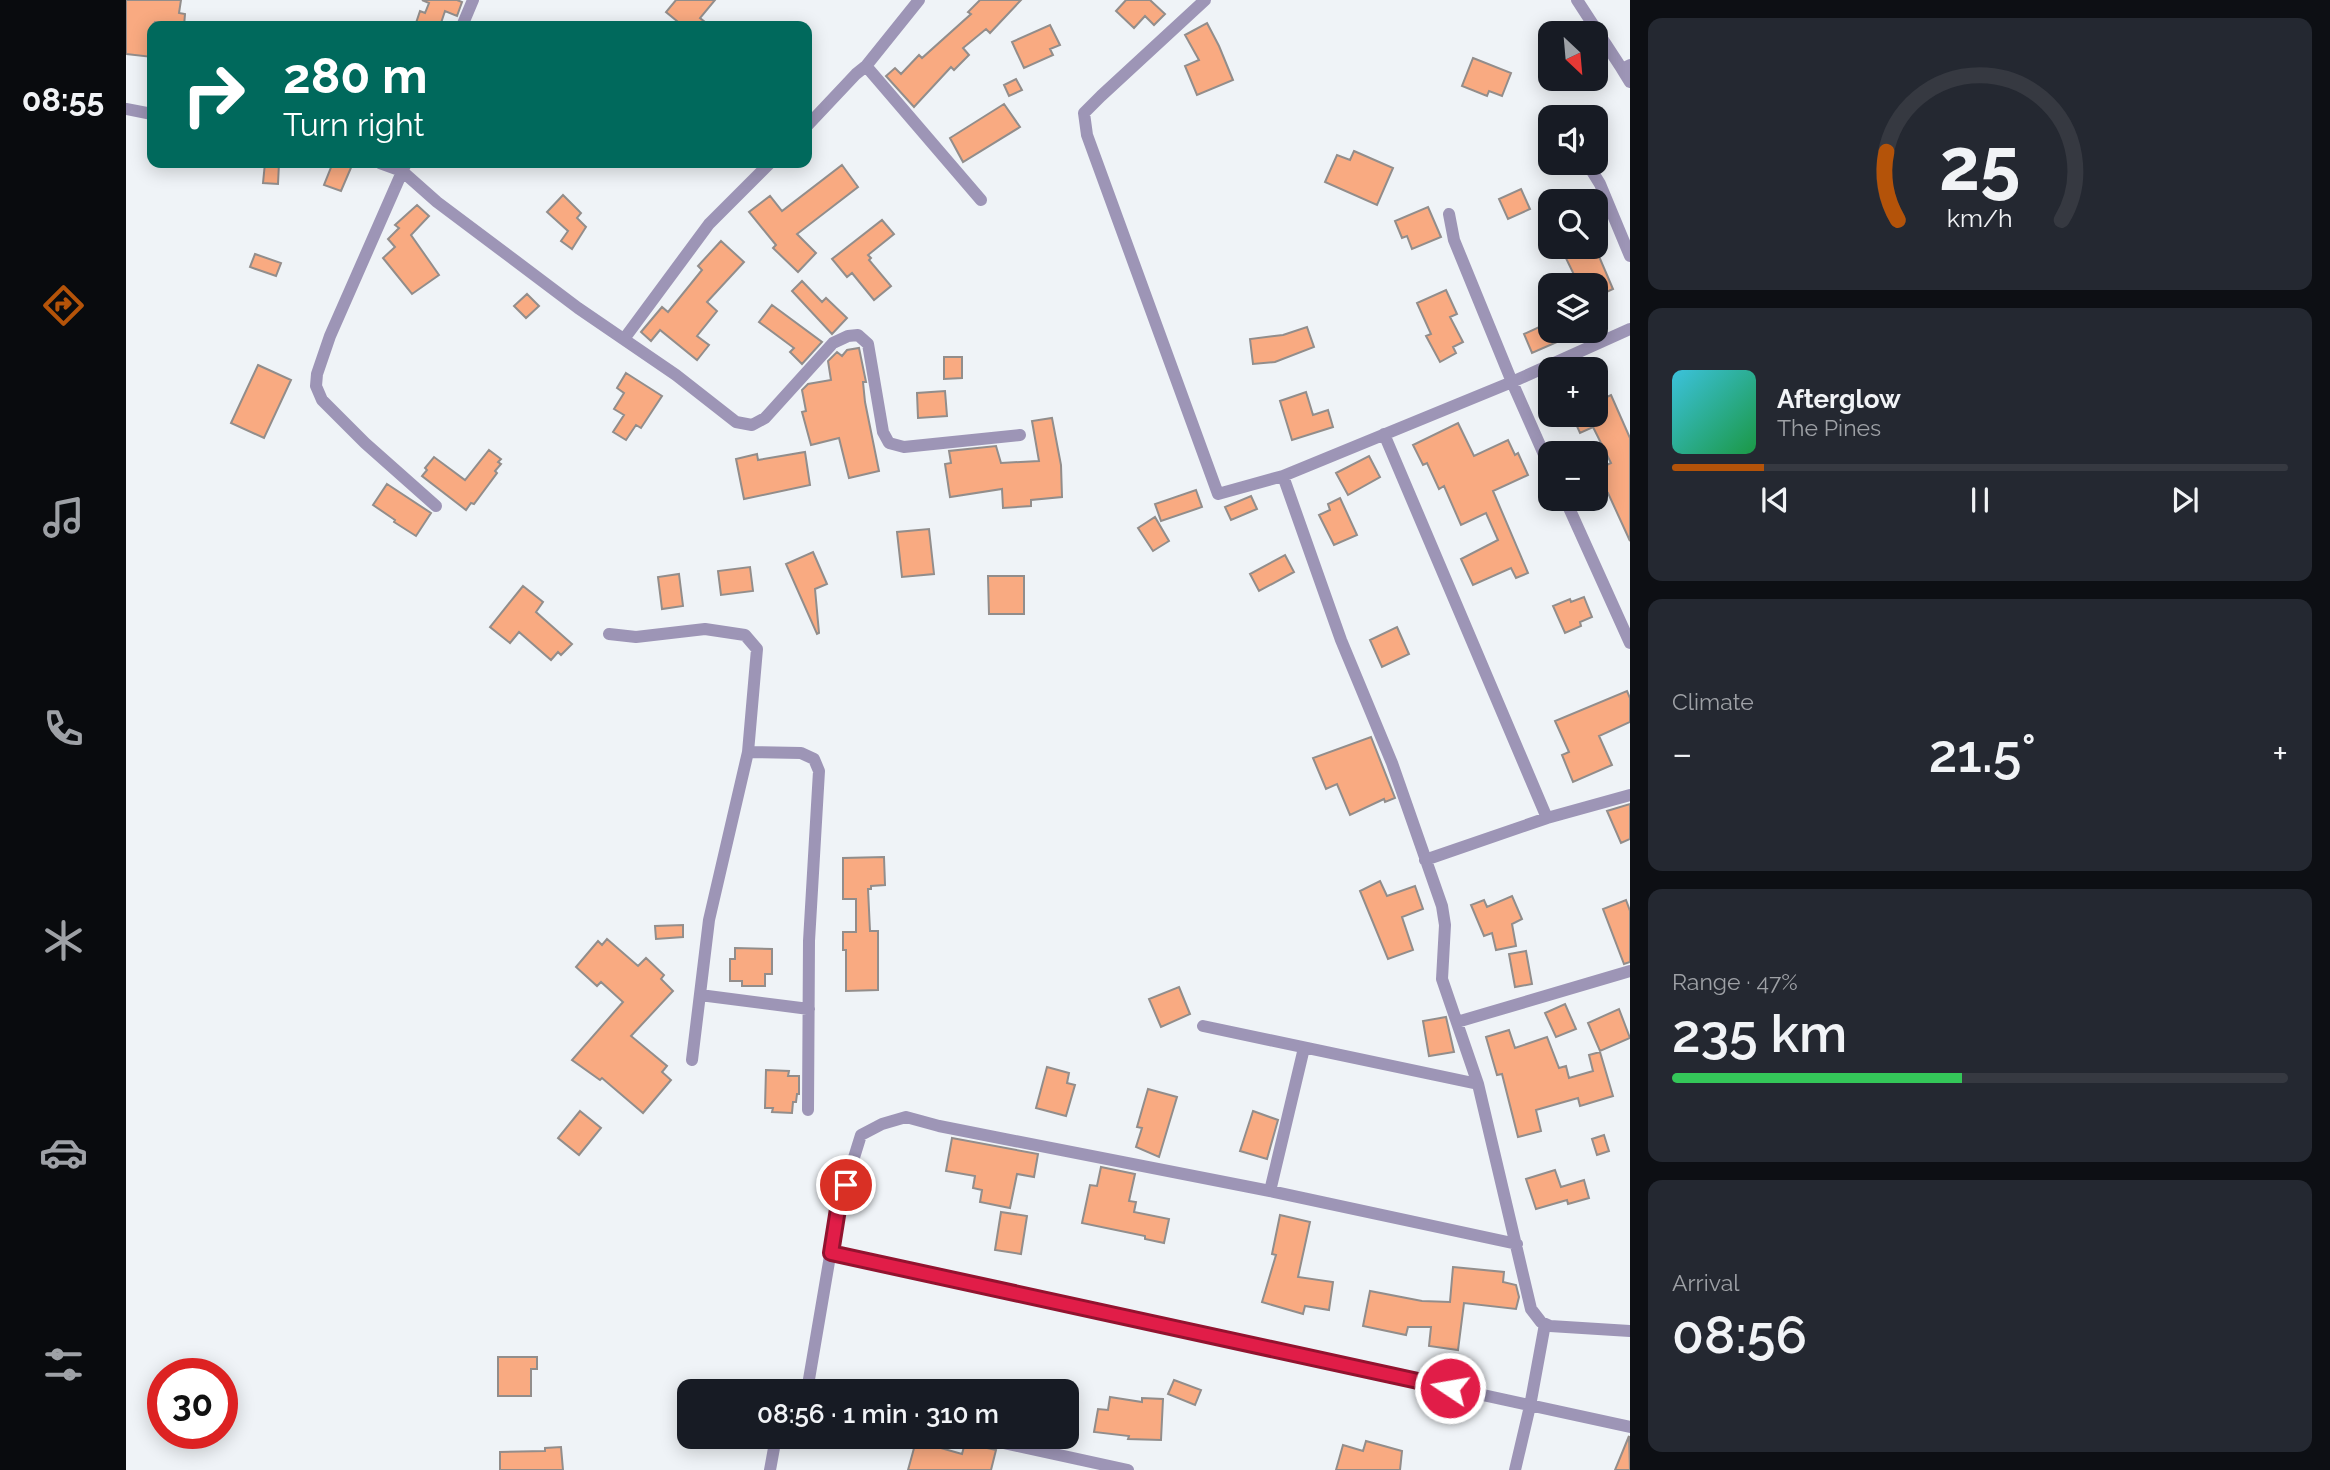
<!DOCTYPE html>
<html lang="en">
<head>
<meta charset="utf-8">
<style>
  :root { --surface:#171b24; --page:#242831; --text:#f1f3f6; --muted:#9ea1a6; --line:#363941; --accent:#b45309 }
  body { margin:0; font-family:Raleway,sans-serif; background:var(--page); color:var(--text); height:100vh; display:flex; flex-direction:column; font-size:26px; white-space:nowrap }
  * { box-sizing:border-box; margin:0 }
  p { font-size:23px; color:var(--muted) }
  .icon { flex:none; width:38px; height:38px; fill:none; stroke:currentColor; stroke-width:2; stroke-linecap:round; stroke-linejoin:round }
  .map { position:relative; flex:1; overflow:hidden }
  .details { display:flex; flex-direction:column; gap:18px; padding:18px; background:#0d0f14; width:700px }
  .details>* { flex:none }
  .top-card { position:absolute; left:21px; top:21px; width:665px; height:147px; border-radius:14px; box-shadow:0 4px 18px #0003; background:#00695c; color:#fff; overflow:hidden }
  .needle { width:46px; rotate:154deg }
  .fabs { position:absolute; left:1412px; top:21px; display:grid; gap:14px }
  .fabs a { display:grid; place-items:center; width:70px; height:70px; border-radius:14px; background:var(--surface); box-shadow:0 4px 18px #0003; font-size:35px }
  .speed { position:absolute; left:21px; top:1358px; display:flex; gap:14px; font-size:35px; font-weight:700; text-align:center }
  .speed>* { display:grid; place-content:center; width:91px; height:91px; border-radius:50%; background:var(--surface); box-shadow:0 4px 18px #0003; line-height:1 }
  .speed .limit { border:10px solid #d22; background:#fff; color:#111 }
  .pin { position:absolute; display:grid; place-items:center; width:60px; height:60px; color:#fff; margin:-30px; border:4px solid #fff; border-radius:50%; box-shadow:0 2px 7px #0007 }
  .me { position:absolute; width:77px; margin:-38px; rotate:282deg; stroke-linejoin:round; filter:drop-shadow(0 0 5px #0008) }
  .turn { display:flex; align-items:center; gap:24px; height:147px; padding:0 21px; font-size:32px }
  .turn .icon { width:91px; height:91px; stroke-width:2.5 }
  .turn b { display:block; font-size:49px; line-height:60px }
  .big { font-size:52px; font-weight:600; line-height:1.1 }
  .details .card { flex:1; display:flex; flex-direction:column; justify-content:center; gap:10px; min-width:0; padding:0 24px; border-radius:14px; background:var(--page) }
  .details .dial { align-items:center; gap:0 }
  .dial svg { height:182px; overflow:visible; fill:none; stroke:var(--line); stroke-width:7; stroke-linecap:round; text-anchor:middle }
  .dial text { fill:var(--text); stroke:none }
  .song { display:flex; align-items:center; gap:21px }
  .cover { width:84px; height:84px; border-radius:10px; background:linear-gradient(135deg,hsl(190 70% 55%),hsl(140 70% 35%)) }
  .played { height:7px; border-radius:4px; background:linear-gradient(90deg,var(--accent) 15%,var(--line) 15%) }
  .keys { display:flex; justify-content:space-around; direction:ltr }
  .heat { display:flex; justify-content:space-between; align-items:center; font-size:38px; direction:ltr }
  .charge { height:10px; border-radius:5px; background:linear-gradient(90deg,#34c759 47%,var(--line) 0) }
  .trip { position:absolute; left:551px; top:1379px; width:402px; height:70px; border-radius:14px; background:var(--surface); box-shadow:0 4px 18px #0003; font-weight:600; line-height:70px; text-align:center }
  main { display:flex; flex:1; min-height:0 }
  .menu { display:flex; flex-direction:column; width:126px; justify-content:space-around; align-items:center; background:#090b0e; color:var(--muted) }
  .menu .icon { width:49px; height:49px }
  .menu .selected { color:var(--accent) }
  .menu b { font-size:32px; color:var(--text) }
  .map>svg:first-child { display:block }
  .building { fill:#f9aa81; stroke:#928d8b; stroke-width:2 }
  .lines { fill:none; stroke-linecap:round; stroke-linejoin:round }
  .minor { stroke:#9d95b6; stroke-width:12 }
  .route-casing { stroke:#92132f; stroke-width:18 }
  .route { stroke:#e11d48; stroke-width:12 }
</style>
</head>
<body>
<main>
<nav class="menu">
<b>08:55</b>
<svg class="icon selected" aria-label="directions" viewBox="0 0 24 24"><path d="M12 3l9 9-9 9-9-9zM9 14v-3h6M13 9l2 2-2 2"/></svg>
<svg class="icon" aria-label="music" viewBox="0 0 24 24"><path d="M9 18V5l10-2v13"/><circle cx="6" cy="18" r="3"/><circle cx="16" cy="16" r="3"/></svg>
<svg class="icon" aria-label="phone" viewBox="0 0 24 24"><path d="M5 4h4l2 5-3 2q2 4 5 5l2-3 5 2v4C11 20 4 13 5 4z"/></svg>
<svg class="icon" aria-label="climate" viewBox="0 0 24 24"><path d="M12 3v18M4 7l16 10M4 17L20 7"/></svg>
<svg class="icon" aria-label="car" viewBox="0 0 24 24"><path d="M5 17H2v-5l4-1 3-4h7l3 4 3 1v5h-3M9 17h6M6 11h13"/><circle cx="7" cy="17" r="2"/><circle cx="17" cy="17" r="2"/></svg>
<svg class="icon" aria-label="filters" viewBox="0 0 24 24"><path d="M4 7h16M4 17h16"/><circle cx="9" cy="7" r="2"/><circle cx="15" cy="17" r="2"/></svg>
</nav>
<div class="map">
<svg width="1504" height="1470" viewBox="0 0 1504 1470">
  <rect width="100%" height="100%" fill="#eff3f7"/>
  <!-- building -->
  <path class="building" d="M 0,0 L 55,0 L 53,13 L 59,14 L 58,26 L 29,22 L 26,26 L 26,57 L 0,54 Z
    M 296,0 L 331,0 L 336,2 L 331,16 L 319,11 L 314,26 L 289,26 L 294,11 L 299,13 L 303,3 Z
    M 550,0 L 589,0 L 574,18 L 584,26 L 557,26 L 540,12 Z
    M 854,0 L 895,0 L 864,33 L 860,29 L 837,48 L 843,55 L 828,70 L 825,67 L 788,107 L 760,76 L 769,68 L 775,74 L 793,55 L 796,58 L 845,14 L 842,12 Z
    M 1000,0 L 1024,0 L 1039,14 L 1028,25 L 1019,16 L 1008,28 L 990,11 Z
    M 1081,23 L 1093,46 L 1107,80 L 1071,95 L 1059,66 L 1073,60 L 1059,35 Z
    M 924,25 L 934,45 L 924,49 L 927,55 L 898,68 L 886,42 Z
    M 1347,58 L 1385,73 L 1376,96 L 1363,91 L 1361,96 L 1336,86 Z
    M 890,79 L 896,90 L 883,96 L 878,85 Z
    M 878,104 L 894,127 L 837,162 L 824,138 Z
    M 1228,151 L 1267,168 L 1251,205 L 1199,182 L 1211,155 L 1224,160 Z
    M 139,163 L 153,163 L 152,184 L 137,183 Z
    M 211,163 L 227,163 L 215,191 L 198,185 L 206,165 L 210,166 Z
    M 716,165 L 732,187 L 671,234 L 690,253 L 672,272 L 647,248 L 650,245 L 623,212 L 644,196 L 656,211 Z
    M 1395,189 L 1404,209 L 1382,219 L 1373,199 Z
    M 437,195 L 455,213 L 451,218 L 460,227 L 446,249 L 435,241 L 442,231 L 421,212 Z
    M 291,205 L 303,216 L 285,235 L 313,275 L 286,294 L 257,258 L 269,247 L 262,239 L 273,228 L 269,225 Z
    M 1302,207 L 1315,237 L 1286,249 L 1281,236 L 1276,238 L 1269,221 Z
    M 756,220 L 768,234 L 742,255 L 745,258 L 743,260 L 765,286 L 748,300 L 726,273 L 721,277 L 706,259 Z
    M 595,241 L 618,262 L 581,302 L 591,311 L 571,336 L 583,345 L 571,360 L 534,330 L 525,341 L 515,332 L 536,307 L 542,312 L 576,270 L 572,266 Z
    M 1443,247 L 1469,247 L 1487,289 L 1470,297 L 1470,285 L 1453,285 L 1436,250 Z
    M 129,254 L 155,263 L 150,276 L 124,267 Z
    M 676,281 L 696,302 L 700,298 L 721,318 L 706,334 L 666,291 Z
    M 1320,290 L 1331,314 L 1324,317 L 1337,342 L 1327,347 L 1330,353 L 1314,362 L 1300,336 L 1305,334 L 1291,303 Z
    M 401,294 L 413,306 L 400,318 L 388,306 Z
    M 646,305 L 696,342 L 676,364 L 664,352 L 668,348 L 633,322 Z
    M 1424,322 L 1424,331 L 1456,331 L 1406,353 L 1398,334 Z
    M 1181,327 L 1188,347 L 1149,362 L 1127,364 L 1124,339 L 1157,335 Z
    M 733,348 L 740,382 L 737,382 L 739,402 L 753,471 L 723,478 L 713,438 L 685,445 L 676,412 L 680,411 L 676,390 L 682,384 L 705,380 L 702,361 L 711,352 L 716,356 L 721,350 Z
    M 818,357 L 836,357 L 836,378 L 818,379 Z
    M 132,365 L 165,380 L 138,438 L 105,423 Z
    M 500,373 L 536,396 L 515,428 L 510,425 L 500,440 L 487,432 L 498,415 L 488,409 L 498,393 L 491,388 Z
    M 819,391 L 821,416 L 792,418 L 791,393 Z
    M 1180,392 L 1187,415 L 1202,410 L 1207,427 L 1166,440 L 1154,401 Z
    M 1485,395 L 1504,438 L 1504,541 L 1482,493 L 1470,498 L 1470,470 L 1485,463 L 1467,427 L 1454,433 L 1446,415 L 1470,415 L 1470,402 Z
    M 926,418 L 935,465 L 936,497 L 905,500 L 905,506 L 877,508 L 876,489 L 824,497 L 819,464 L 825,463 L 823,451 L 870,446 L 875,463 L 913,461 L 906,421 Z
    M 1332,423 L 1348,456 L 1382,440 L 1389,455 L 1392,453 L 1402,475 L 1367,491 L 1402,573 L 1390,578 L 1385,568 L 1347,585 L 1335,559 L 1372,540 L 1360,513 L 1335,525 L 1318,486 L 1313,489 L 1301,463 L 1297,465 L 1287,445 Z
    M 363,450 L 375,459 L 372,462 L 375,464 L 369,471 L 371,473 L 348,504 L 345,503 L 340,510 L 296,476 L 301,470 L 299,468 L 308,457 L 339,480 Z
    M 679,452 L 684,485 L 618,499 L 610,459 L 631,454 L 632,460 Z
    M 1243,456 L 1254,477 L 1222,495 L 1210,473 Z
    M 261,484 L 305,513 L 290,536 L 268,522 L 269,520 L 247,505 Z
    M 1070,490 L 1076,507 L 1035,521 L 1029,504 Z
    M 1125,496 L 1131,509 L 1105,520 L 1099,507 Z
    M 1214,498 L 1231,535 L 1208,545 L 1193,515 L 1204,510 L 1202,504 Z
    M 1029,517 L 1043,541 L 1027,551 L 1012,528 Z
    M 803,529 L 808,574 L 776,577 L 771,532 Z
    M 687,552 L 701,584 L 689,589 L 693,633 L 691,634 L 660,564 Z
    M 1159,555 L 1168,572 L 1133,591 L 1124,574 Z
    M 624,567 L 627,591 L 595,595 L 592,571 Z
    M 553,574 L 557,606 L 536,609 L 532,577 Z
    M 862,576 L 898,576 L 898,614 L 863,614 Z
    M 397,586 L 417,602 L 410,612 L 446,644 L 435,655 L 432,652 L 425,660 L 393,632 L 384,643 L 364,627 Z
    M 1458,597 L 1466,617 L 1454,622 L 1455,626 L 1439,633 L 1427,606 L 1444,599 L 1445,602 Z
    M 1271,627 L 1283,654 L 1256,667 L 1244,640 Z
    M 1501,691 L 1504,698 L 1504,722 L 1473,736 L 1486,765 L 1447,782 L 1436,755 L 1443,752 L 1429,721 Z
    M 1245,737 L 1269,798 L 1259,802 L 1258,799 L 1224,815 L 1211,784 L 1200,789 L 1187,758 Z
    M 1504,804 L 1504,839 L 1495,843 L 1481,811 Z
    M 758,857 L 759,885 L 745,886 L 745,889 L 742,889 L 744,931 L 752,931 L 752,990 L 720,991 L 720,950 L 717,950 L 717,932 L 730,932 L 730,899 L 717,899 L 717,858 Z
    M 1254,881 L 1261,896 L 1289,886 L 1297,909 L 1276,917 L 1287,950 L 1262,959 L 1234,891 Z
    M 1386,896 L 1396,919 L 1386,924 L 1390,946 L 1370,950 L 1366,933 L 1358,936 L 1345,905 L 1358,900 L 1361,907 Z
    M 1500,900 L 1504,911 L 1504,962 L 1498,964 L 1477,909 Z
    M 557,925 L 557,937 L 530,939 L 529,926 Z
    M 481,939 L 512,966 L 520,958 L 538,975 L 535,979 L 547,991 L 505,1036 L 541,1066 L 536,1072 L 545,1080 L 517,1113 L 476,1078 L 474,1080 L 446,1060 L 497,1002 L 475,982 L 471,986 L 450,967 L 472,941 L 476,945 Z
    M 609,948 L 646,949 L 646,974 L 639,974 L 639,986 L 616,986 L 616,981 L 604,981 L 604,959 L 609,959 Z
    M 1400,951 L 1406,984 L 1389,987 L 1383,954 Z
    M 1053,987 L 1064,1014 L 1035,1027 L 1023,999 Z
    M 1439,1004 L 1450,1029 L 1430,1037 L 1419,1013 Z
    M 1493,1009 L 1504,1038 L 1474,1051 L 1462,1023 Z
    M 1320,1017 L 1328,1052 L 1303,1056 L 1297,1021 Z
    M 1383,1030 L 1389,1048 L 1421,1037 L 1433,1068 L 1440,1066 L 1443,1078 L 1467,1071 L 1463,1055 L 1474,1052 L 1487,1096 L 1454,1106 L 1452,1098 L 1410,1110 L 1415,1131 L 1392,1137 L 1376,1074 L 1371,1075 L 1360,1037 Z
    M 921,1067 L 943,1073 L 941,1083 L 949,1085 L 940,1116 L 910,1108 Z
    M 640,1070 L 663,1071 L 662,1076 L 673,1076 L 673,1094 L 671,1094 L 670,1102 L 667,1102 L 666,1113 L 646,1112 L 647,1108 L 639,1108 Z
    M 1022,1089 L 1051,1097 L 1033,1157 L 1010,1147 L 1016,1128 L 1011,1127 Z
    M 454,1111 L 475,1128 L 453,1155 L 432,1138 Z
    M 1127,1111 L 1152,1120 L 1141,1159 L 1114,1151 Z
    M 1478,1135 L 1483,1151 L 1471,1155 L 1466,1139 Z
    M 826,1138 L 912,1154 L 908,1177 L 891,1174 L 884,1208 L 854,1202 L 856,1190 L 847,1188 L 849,1176 L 820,1171 Z
    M 975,1167 L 1009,1174 L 1003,1201 L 1010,1202 L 1008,1212 L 1043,1219 L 1038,1243 L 1019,1239 L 1019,1236 L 956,1223 L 964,1185 L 971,1186 Z
    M 1429,1170 L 1435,1187 L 1458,1180 L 1463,1198 L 1442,1204 L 1441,1200 L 1410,1209 L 1400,1179 Z
    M 875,1212 L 901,1216 L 895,1254 L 869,1250 Z
    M 1154,1215 L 1184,1222 L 1172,1277 L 1207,1282 L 1203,1310 L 1179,1306 L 1177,1314 L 1136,1302 L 1150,1255 L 1146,1254 Z
    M 1327,1267 L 1378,1272 L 1377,1282 L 1390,1285 L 1393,1297 L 1390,1309 L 1338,1303 L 1332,1350 L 1303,1346 L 1305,1327 L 1282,1327 L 1280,1335 L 1237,1326 L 1244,1291 L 1296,1301 L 1324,1302 Z
    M 372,1357 L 411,1357 L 411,1369 L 405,1369 L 405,1396 L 372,1396 Z
    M 1048,1380 L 1075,1390 L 1069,1405 L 1042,1394 Z
    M 984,1397 L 1016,1402 L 1016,1398 L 1037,1399 L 1035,1440 L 1002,1439 L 1003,1436 L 968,1432 L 972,1409 L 982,1410 Z
    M 1503,1436 L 1504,1470 L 1489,1470 Z
    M 790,1441 L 836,1454 L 839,1443 L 870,1450 L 865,1470 L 782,1470 Z
    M 1240,1441 L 1276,1451 L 1274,1470 L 1210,1470 L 1217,1445 L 1237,1451 Z
    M 435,1447 L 437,1470 L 374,1470 L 374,1452 L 419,1451 L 419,1448 Z"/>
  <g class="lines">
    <!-- minor -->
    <path class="minor" d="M 1079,0 L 975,96 L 958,113 L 961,135 L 1092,494 L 1157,476
      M 1451,0 L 1496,69
      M 336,26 L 347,0
      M 1504,65 L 1496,69 L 1504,82
      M 740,66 L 855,200
      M 0,109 L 26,114
      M 681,126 L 730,74 L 740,66 L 793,0
      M 254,163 L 276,171 L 311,202 L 383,256 L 452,308 L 550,375 L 610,422 L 626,425 L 639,418 L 707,343 L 722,336 L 732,335 L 742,344 L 757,432 L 763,443 L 778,447 L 894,435
      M 280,163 L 204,336 L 191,374 L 190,386 L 196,400 L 239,443 L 310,506
      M 1461,163 L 1474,184 L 1504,256
      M 1323,214 L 1328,240 L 1386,382 L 1424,468
      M 1504,329 L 1386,382 L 1157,476 L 1215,640 L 1266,763 L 1316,906 L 1319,925 L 1316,979 L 1352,1084 L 1405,1309 L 1415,1322 L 1424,1326 L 1504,1331
      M 498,339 L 583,224 L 644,163
      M 1258,434 L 1421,818
      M 1439,499 L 1504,643
      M 483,634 L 510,637 L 579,629 L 619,635 L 631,649 L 622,752 L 583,920 L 566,1060
      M 622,752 L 675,753 L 688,759 L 693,771 L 683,941 L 682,1110
      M 1299,860 L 1421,818 L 1504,795
      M 574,995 L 683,1009
      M 1331,1022 L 1504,971
      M 1077,1026 L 1352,1084
      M 1144,1191 L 1178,1048
      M 705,1253 L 1504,1427
      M 681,1391 L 712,1209 L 735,1135 L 756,1124 L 780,1117 L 813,1126 L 1144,1191 L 1391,1244
      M 850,1437 L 1002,1470
      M 644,1470 L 650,1437
      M 1389,1470 L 1404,1406 L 1419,1324"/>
  </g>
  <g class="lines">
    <!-- route casing -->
    <g class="route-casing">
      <path id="route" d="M 720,1185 L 712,1209 L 705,1253 L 1324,1388"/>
    </g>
    <!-- route -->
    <use href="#route" class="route"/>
  </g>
</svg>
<div class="fabs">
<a><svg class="needle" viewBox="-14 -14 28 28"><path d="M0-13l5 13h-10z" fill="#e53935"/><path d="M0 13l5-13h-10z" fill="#9ea1a6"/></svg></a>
<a><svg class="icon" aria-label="sound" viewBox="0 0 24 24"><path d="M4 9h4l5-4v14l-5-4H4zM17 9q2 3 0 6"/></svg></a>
<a><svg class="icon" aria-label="search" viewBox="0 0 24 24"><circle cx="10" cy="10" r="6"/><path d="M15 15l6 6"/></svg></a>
<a><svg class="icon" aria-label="layers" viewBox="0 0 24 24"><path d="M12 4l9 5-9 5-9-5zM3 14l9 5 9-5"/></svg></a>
<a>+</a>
<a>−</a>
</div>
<div class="speed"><div class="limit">30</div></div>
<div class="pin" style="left:720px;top:1185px;background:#d93025"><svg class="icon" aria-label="arrive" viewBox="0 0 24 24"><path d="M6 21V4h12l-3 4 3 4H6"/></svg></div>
<svg class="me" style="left:1324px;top:1388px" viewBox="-20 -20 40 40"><circle r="17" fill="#e11d48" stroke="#fff" stroke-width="3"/><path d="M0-11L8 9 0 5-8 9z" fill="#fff"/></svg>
<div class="trip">08:56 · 1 min · 310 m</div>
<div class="top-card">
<div class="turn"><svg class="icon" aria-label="right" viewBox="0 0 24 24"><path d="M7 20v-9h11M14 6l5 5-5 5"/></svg><div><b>280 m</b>Turn right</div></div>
</div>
</div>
<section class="details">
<div class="card dial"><svg viewBox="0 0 100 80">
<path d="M14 69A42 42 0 1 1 86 69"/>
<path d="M14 69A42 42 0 0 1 9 39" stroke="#b45309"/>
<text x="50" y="56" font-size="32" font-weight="700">25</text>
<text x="50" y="72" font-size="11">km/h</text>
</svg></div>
<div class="card">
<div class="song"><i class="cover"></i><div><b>Afterglow</b><p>The Pines</p></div></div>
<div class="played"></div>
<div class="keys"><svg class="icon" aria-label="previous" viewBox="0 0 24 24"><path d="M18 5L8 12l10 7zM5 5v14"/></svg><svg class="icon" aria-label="pause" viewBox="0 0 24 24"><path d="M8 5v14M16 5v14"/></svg><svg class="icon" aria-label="next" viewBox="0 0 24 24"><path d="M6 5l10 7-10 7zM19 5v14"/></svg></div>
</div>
<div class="card"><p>Climate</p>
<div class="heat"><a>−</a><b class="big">21.5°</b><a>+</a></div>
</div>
<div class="card"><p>Range · 47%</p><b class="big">235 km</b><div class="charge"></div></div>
<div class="card"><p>Arrival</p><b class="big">08:56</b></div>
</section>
</main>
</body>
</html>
